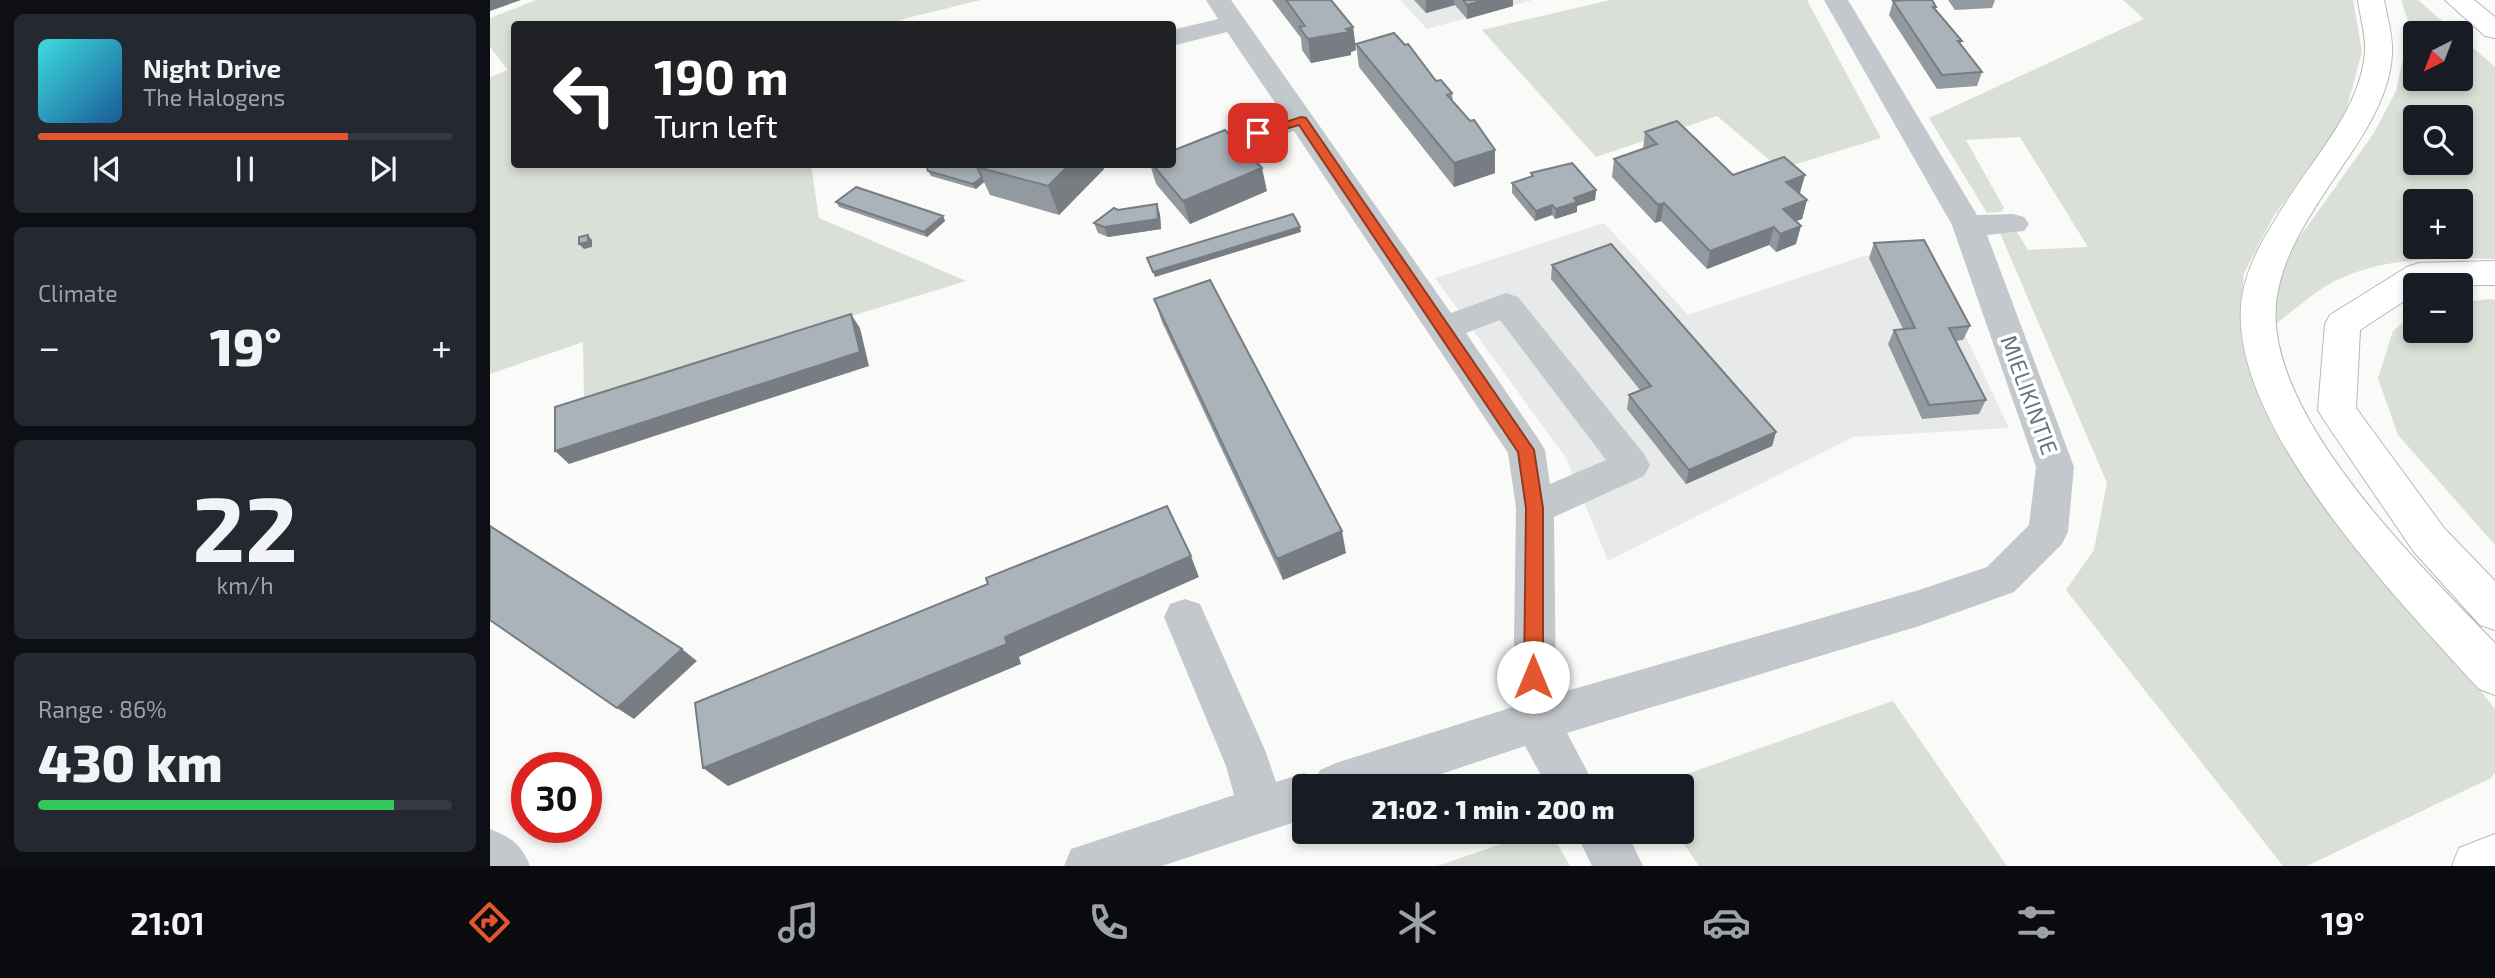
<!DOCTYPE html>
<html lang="en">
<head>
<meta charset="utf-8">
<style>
  :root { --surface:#171b24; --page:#242831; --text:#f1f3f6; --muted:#9ea1a6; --line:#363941; --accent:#e4572e }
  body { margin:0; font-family:"Exo 2",sans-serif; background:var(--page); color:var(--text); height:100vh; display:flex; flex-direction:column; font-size:26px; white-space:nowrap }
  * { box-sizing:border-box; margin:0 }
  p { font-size:23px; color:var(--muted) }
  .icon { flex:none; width:38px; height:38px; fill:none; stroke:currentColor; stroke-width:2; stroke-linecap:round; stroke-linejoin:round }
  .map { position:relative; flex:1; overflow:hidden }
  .drawer { display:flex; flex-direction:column; gap:14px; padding:14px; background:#0d0f14; width:490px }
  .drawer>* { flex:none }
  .banner { position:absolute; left:21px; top:21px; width:665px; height:147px; border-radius:7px; box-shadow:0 4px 10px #0003; background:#202124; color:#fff; overflow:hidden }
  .needle { width:46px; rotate:222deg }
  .fabs { position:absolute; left:1913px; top:21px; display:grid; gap:14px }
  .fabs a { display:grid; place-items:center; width:70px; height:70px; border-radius:7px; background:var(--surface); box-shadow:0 4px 10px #0003; font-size:35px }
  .speed { position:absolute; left:21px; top:752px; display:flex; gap:14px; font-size:35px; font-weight:700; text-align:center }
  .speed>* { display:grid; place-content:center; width:91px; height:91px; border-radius:50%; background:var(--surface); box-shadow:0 4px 10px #0003; line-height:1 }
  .speed .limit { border:10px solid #d22; background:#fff; color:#111 }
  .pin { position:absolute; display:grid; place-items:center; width:60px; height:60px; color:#fff; margin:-30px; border-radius:14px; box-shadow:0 4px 10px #0006 }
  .me { position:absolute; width:77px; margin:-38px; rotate:0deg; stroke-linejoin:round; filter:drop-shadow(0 0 5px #0008) }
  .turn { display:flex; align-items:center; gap:24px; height:147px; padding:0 28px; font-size:32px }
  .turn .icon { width:91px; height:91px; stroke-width:2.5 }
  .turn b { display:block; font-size:49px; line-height:60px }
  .big { font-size:52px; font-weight:800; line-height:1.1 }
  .drawer .tile { flex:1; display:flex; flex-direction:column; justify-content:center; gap:10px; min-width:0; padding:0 24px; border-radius:10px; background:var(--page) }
  .drawer .dial { align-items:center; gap:0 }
  .dial b { font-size:91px; line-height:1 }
  .song { display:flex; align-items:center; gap:21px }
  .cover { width:84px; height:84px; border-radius:10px; background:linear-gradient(135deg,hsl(180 70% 55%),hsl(210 70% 35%)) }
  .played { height:7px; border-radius:4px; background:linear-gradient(90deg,var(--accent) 75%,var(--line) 75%) }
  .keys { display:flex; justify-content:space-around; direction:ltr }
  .heat { display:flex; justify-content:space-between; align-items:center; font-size:38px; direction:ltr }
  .charge { height:10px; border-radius:5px; background:linear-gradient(90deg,#34c759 86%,var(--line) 0) }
  .trip { position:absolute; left:802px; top:774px; width:402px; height:70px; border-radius:7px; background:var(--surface); box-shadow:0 4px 10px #0003; font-weight:800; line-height:70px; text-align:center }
  .dock { display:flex; height:112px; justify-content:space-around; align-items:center; background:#090b0e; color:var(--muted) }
  .dock .icon { width:49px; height:49px }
  .dock .active { color:var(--accent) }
  .dock b { font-size:32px; color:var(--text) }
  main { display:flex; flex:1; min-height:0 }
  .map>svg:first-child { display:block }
  .built { fill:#e8e9e9 }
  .green { fill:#dadfd7; fill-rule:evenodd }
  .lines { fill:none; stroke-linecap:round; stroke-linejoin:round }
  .major-casing { stroke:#b5babe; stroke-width:2 }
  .highway-casing { stroke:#b4b9bd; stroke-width:2 }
  .minor { fill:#c3c8cc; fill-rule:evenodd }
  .major { fill:#fff; fill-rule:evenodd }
  .highway { fill:#fff; fill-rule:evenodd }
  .wall { fill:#929a9f }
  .shaded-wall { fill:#777d82 }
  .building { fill:#aab3b9; stroke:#777d82; stroke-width:2 }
  .route { fill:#e4572e; stroke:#94391e; stroke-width:2 }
  .labels { text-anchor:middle; stroke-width:7; stroke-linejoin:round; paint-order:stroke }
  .street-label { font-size:23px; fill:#657683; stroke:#fff }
</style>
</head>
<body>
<main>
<section class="drawer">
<div class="tile">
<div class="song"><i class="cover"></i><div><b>Night Drive</b><p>The Halogens</p></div></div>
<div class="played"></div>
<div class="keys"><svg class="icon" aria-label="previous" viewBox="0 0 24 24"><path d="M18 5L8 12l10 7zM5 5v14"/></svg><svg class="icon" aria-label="pause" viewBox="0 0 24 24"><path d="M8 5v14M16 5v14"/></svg><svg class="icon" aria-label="next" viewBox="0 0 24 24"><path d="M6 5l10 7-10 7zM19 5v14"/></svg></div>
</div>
<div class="tile"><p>Climate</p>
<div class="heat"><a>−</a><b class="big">19°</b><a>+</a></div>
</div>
<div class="tile dial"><b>22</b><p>km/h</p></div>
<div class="tile"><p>Range · 86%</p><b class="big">430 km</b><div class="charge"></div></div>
</section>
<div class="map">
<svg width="2005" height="866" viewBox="0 0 2005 866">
  <rect width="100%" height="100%" fill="#fafaf8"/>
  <!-- built -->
  <path class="built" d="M 910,0 L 1043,0 L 937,29 Z
    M 1114,223 L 1198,315 L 1374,256 L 1435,250 L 1519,428 L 1363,437 L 1118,561 L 1076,458 L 945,278 Z"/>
  <!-- green -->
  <path class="green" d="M 46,0 L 491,0 L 417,18 L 401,24 L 24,24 L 24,164 L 321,165 L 329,218 L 476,281 L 94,398 L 93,342 L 0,374 L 0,77 L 18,70 L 0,47 L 0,18 Z
    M 1120,0 L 1317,0 L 1391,138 L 1290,169 L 1227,116 L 1106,157 L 992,30 Z
    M 1633,0 L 1863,0 L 1872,52 L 1854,118 L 1782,219 L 1754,273 L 1751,307 L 1772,398 L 1787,431 L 1813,469 L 2005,709 L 2005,772 L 2001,778 L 1817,866 L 1793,866 L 1576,590 L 1604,550 L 1617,483 L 1510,233 L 1527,232 L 1538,250 L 1598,247 L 1530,137 L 1476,140 L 1514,208 L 1511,212 L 1497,213 L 1439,118 L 1654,19 Z
    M 1911,0 L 1928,0 L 1966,33 L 1925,33 L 1925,79 L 1970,79 L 1971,37 L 2005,67 L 2005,259 C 1948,257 1881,257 1831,289 C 1816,299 1802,312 1787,323 L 1784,295 L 1806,242 L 1884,133 L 1906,91 L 1920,27 ZM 1925,117 L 1970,117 L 1970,163 L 1925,163 ZM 1925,201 L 1970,201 L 1970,247 L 1925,247 Z
    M 1999,299 L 2005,300 L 2005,545 L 1908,435 L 1888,378 L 1903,331 L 1925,313 L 1925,331 L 1970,331 L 1971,303 Z
    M 1403,701 L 1517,866 L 1209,866 L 1185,831 L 1192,831 L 1192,786 L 1163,786 Z
    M 1049,831 L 1060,831 L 1080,866 L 947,866 Z"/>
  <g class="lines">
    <!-- major casing -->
    <g class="major-casing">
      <path id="major" d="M 2005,834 L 2005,866 L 1962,866 L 1969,848 Z"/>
    </g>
    <!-- highway casing -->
    <g class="highway-casing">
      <path id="highway" d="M 1868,0 L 1894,0 C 1897,17 1903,35 1902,52 C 1901,102 1863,149 1837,189 C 1814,224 1790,262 1786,304 C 1776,417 1932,567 2005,643 L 2005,695 L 1989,689 C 1910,602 1742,429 1751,306 C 1754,266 1779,229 1800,196 C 1828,153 1871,106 1875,52 C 1876,35 1870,17 1868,0 Z
        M 1955,0 L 1984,0 L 2005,17 L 2005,38 L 1995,36 Z
        M 2005,261 L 2005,285 L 1925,285 L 1925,294 L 1870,330 L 1866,408 L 1954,528 L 2005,581 L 2005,630 L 1990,625 L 1924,552 L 1834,420 L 1828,410 L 1835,324 L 1840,315 L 1917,267 L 1929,263 Z"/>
    </g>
    <!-- minor -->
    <path class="minor" d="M 716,0 L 741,0 L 961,313 L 1016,293 L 1028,297 L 1154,454 L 1160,465 L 1154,476 L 1064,517 L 1066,694 L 1429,590 L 1497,567 L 1539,525 L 1546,467 L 1462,225 L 1334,0 L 1358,0 L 1487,215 L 1523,214 L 1534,217 L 1539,224 L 1534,231 L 1497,235 L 1584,467 L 1578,532 L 1572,544 L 1524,592 L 1429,626 L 1077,733 L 1105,786 L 1057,786 L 1035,746 L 915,786 L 814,786 L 814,819 L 672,866 L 574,866 L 581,849 L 744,795 L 736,766 L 674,617 L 680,604 L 695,599 L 710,604 L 775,750 L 786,782 L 814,773 L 826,778 L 830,770 L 846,763 L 1023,707 L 1026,508 L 1018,453 L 804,131 L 724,155 L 714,152 L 710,146 L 714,140 L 794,116 L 737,32 L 682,46 L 682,30 L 728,19 ZM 1010,320 L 1116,460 L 1060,484 L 1055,450 L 1049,440 L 976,333 Z
      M 0,829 C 22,838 31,844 40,866 L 0,866 Z
      M 1085,831 L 1136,831 L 1153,866 L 1102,866 Z"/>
    <!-- major -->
    <use href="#major" class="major"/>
    <!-- highway -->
    <use href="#highway" class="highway"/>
  </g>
  <!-- wall -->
  <path class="wall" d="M 782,0 L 841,0 L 863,27 L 866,50 L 861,52 L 861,55 L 821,63 L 812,50 L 811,38 Z
    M 924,0 L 1023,0 L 1023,6 L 977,19 L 965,5 L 936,13 Z
    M 1458,0 L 1505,0 L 1502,8 L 1465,10 Z
    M 1403,1 L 1446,7 L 1445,9 L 1472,41 L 1470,44 L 1492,72 L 1487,86 L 1447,89 L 1399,15 Z
    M 866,44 L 946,81 L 962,93 L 963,101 L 1005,150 L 1005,173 L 964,187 L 869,67 Z
    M 1155,132 L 1243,175 L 1315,175 L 1309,193 L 1317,200 L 1312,219 L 1306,221 L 1306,244 L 1286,252 L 1279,245 L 1217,269 L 1171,221 L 1165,223 L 1122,177 L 1124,159 L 1153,149 Z
    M 660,164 L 682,164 L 777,191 L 700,224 L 666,184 Z
    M 488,167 L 614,169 L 569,215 L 500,195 L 494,182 L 486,189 L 441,176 L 438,171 Z
    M 1041,173 L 1106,190 L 1105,200 L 1087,206 L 1087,212 L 1065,219 L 1062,215 L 1045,221 L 1022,193 L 1022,183 L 1041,177 Z
    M 346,202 L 453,216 L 455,221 L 437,237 L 349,207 Z
    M 628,210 L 670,214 L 671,229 L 618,237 L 608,233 L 604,223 Z
    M 1384,243 L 1480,326 L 1473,340 L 1465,341 L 1496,400 L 1489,414 L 1432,419 L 1398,344 L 1404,330 L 1413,329 L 1379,258 Z
    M 1062,265 L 1286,432 L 1282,446 L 1196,484 L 1137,409 L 1139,395 L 1150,390 L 1061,279 Z
    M 664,299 L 856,553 L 793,580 L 672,322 Z"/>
  <!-- shaded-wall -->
  <path class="shaded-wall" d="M 0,0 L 31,0 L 0,11 Z
    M 936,0 L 964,0 L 965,5 L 936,13 Z
    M 994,0 L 1023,0 L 1023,6 L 977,19 L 977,5 Z
    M 863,27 L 866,50 L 861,52 L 861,55 L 821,63 L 818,39 Z
    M 1005,150 L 1005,173 L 964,187 L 964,163 Z
    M 580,164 L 612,164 L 614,169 L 569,215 L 558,186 Z
    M 772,168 L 777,191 L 700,224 L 693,201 Z
    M 1315,175 L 1310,193 L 1292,200 L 1296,182 Z
    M 492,177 L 494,182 L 486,189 L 483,184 Z
    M 1106,190 L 1105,200 L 1087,206 L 1087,212 L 1065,219 L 1066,209 L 1084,198 Z
    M 1317,200 L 1312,219 L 1289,227 L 1293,209 Z
    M 1174,203 L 1171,221 L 1165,223 L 1168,205 Z
    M 667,204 L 670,214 L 671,229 L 618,237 L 614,227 Z
    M 1062,205 L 1062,215 L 1045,221 L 1046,211 Z
    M 453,216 L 455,221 L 437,237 L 434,232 Z
    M 1311,226 L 1306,244 L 1286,252 L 1290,234 Z
    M 810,227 L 811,232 L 665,277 L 663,272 Z
    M 1284,227 L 1279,245 L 1217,269 L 1220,251 Z
    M 98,235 L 102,240 L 102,247 L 94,249 L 89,244 Z
    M 361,314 L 370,328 L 379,366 L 79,464 L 65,451 Z
    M 1286,432 L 1282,446 L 1196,484 L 1199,470 Z
    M 852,531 L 856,553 L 793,580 L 787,559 Z
    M 701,556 L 709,577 L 529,657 L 531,664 L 238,786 L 213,768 Z
    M 192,649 L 207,661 L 144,719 L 127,708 Z"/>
  <!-- building -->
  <path class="building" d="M 796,0 L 841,0 L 863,27 L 856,29 L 859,32 L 818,39 L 809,27 L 815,26 Z
    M 973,0 L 994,0 L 977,5 Z
    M 1417,0 L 1442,0 L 1446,7 L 1443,7 L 1472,41 L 1468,41 L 1492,72 L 1452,75 L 1403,1 Z
    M 904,33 L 915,45 L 918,44 L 946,81 L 951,80 L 962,93 L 957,95 L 980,121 L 984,120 L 1005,150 L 964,163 L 866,44 Z
    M 1187,121 L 1243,175 L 1294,157 L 1315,175 L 1296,182 L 1317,200 L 1293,209 L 1311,226 L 1290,234 L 1284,227 L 1220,251 L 1174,203 L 1168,205 L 1124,159 L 1167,144 L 1155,132 Z
    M 735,130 L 772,168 L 693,201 L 662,164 L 682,164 L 682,151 Z
    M 1082,163 L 1106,190 L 1084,198 L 1087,202 L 1066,209 L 1062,205 L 1046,211 L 1022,183 L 1043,176 L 1041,173 Z
    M 436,164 L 479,164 L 492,168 L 487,167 L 492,177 L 483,184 L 438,171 Z
    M 490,164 L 580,164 L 558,186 L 487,167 Z
    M 366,187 L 453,216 L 434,232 L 346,202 Z
    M 667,204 L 668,219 L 614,227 L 604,223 L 624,208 L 628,210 Z
    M 803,214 L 810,227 L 663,272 L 657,258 Z
    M 98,235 L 98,242 L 89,244 L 89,237 Z
    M 1434,240 L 1480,326 L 1459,328 L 1496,400 L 1439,405 L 1404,330 L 1425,328 L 1384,243 Z
    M 1121,244 L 1286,432 L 1199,470 L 1139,395 L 1161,386 L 1062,265 Z
    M 720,280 L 852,531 L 787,559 L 664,299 Z
    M 361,314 L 370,352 L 65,451 L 65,407 Z
    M 677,506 L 701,556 L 515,637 L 517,644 L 213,768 L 205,703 L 498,584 L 496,578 Z
    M 0,526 L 192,649 L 127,708 L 0,620 Z"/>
  <!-- route -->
  <path class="route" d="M 811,117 L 816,118 L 1044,450 L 1053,508 L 1053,677 L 1050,683 L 1043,685 L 1037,683 L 1034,677 L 1036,508 L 1028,452 L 809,125 L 768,137 L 762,133 Z"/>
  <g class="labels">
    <!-- street labels -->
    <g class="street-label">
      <text transform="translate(1539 395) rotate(70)" y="8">MIELIKINTIE</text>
    </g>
  </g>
</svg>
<div class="fabs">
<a><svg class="needle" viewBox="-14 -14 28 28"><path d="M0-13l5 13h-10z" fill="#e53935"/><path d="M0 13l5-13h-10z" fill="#9ea1a6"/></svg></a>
<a><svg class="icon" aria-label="search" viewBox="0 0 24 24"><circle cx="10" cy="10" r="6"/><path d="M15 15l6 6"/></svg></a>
<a>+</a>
<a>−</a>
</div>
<div class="speed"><div class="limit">30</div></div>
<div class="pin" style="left:768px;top:133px;background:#d93025"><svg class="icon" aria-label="arrive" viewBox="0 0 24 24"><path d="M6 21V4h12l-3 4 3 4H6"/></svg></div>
<svg class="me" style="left:1043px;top:677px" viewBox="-20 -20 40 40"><circle r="19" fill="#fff"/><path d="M0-13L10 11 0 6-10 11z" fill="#e4572e"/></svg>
<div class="trip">21:02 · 1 min · 200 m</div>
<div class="banner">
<div class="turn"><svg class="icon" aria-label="left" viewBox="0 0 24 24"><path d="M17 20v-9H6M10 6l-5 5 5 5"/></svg><div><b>190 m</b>Turn left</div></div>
</div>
</div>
</main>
<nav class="dock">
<b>21:01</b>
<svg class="icon active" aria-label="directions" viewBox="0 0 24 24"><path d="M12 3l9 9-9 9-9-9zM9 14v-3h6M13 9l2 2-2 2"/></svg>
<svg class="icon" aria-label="music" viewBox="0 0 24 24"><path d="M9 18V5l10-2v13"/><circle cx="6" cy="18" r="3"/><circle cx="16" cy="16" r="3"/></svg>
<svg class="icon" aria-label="phone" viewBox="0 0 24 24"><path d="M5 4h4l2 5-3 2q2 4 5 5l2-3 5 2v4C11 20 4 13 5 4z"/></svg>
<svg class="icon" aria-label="climate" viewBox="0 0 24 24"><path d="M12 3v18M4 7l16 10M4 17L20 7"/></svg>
<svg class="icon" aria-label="car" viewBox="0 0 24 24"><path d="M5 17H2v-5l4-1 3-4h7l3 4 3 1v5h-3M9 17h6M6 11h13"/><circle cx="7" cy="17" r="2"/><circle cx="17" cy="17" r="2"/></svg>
<svg class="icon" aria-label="filters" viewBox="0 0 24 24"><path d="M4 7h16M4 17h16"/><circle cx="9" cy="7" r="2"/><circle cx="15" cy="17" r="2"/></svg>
<b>19°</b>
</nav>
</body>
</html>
